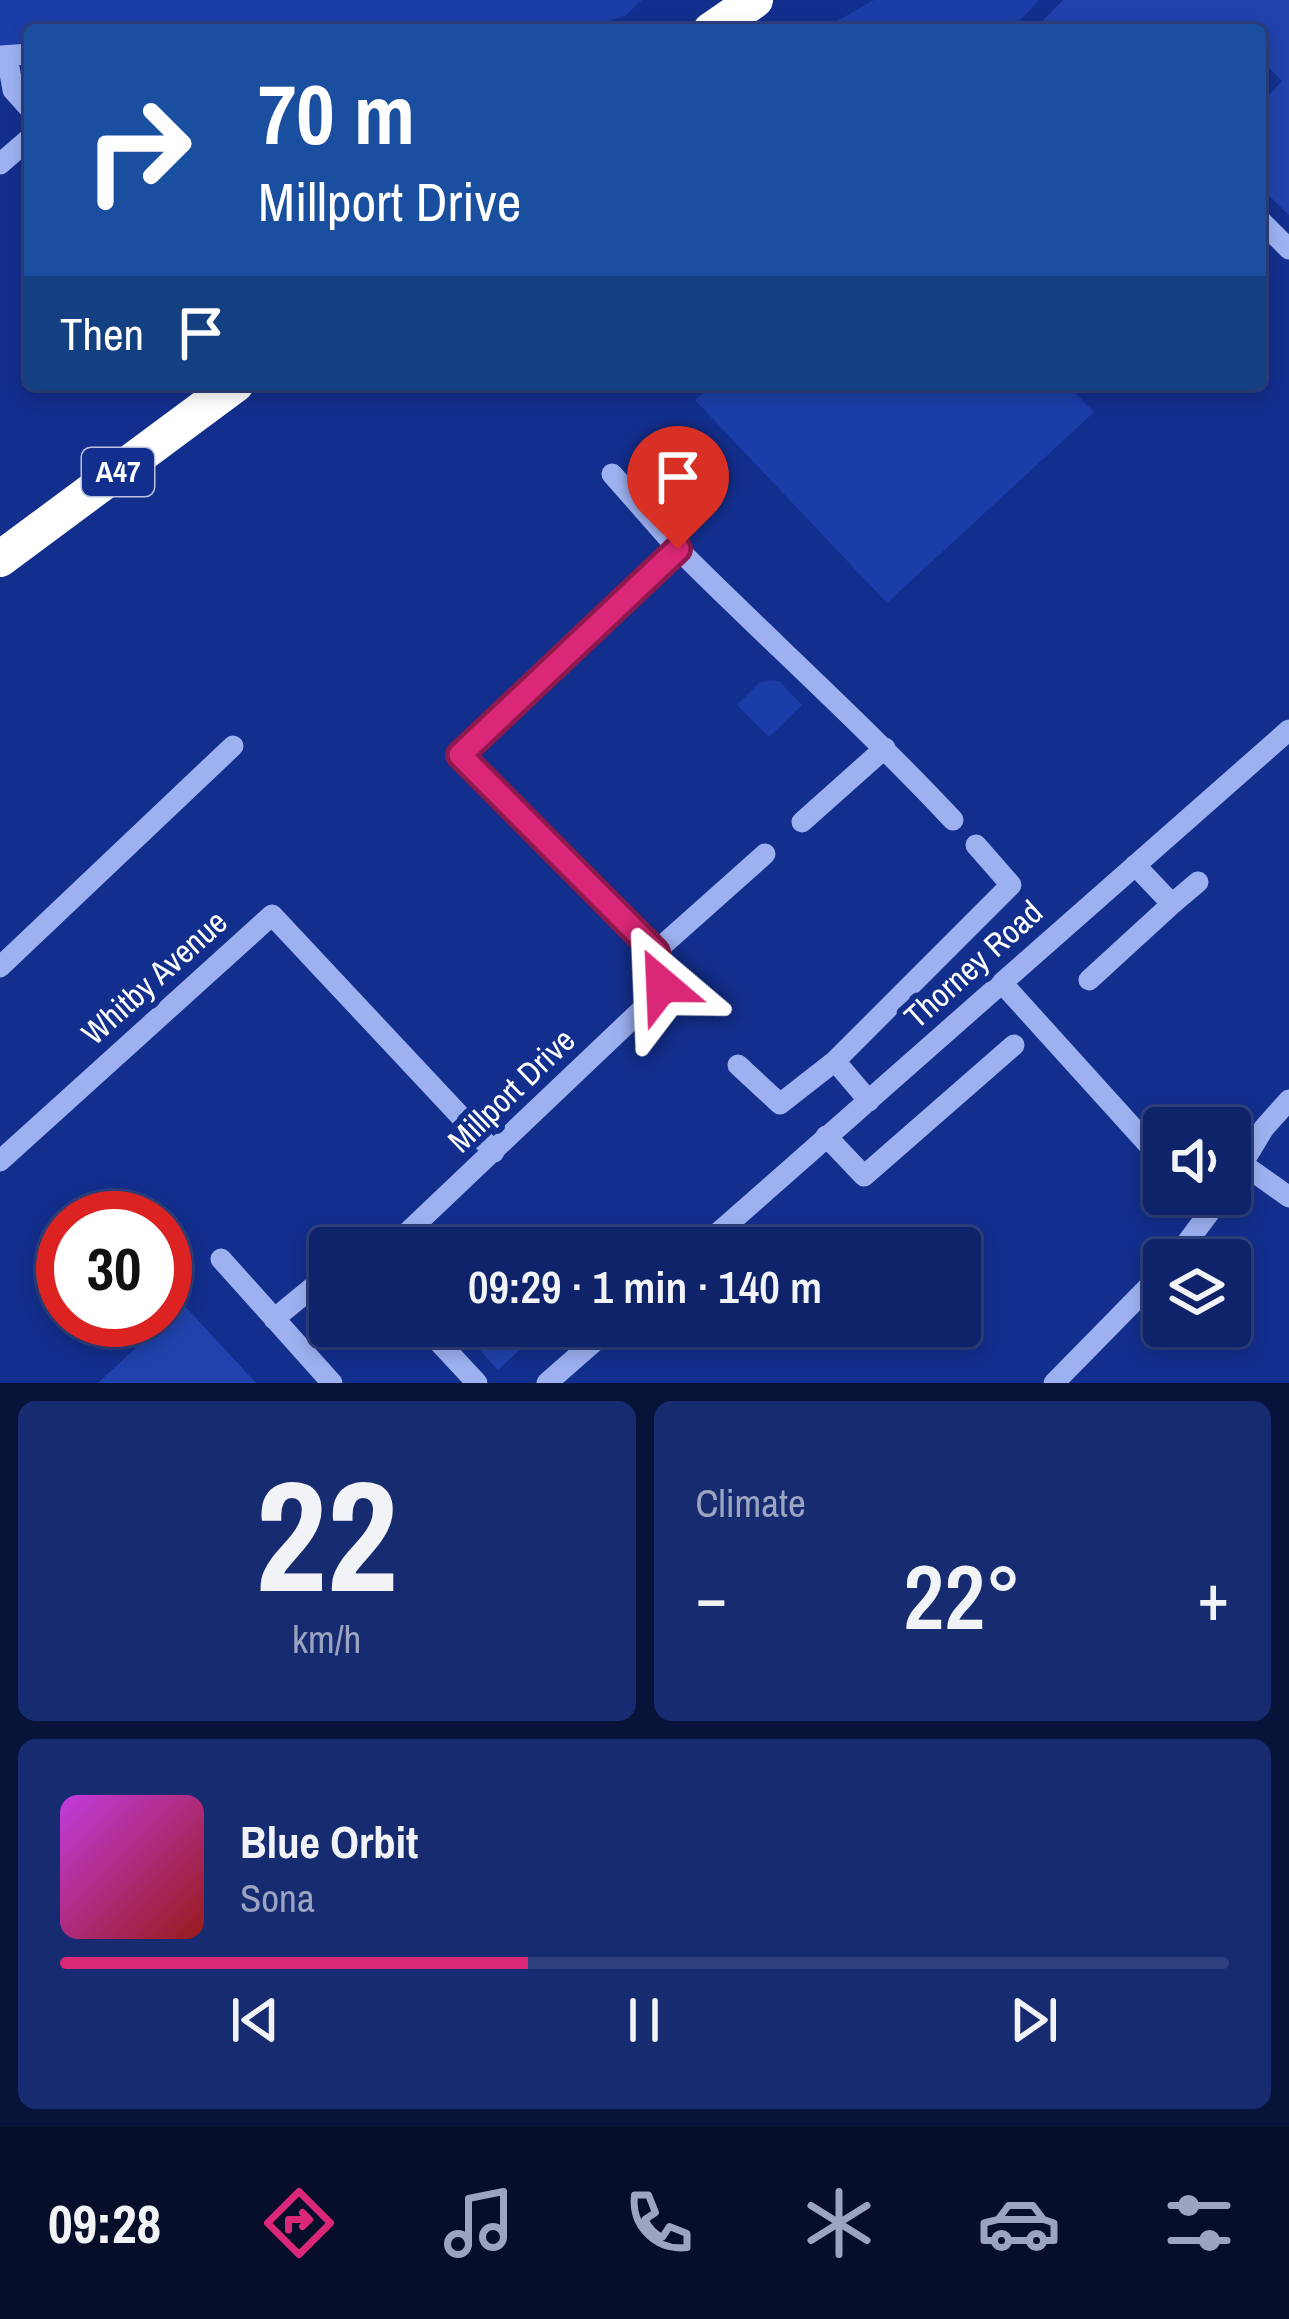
<!DOCTYPE html>
<html lang="en">
<head>
<meta charset="utf-8">
<style>
  :root { --surface:#0e236a; --page:#172b70; --text:#f1f3f6; --muted:#9ba4c1; --line:#2e407e; --accent:#db2777 }
  body { margin:0; font-family:"Archivo Narrow",sans-serif; background:var(--page); color:var(--text); height:100vh; display:flex; flex-direction:column; font-size:45px; white-space:nowrap }
  * { box-sizing:border-box; margin:0 }
  p { font-size:39px; color:var(--muted) }
  .icon { flex:none; width:66px; height:66px; fill:none; stroke:currentColor; stroke-width:2; stroke-linecap:round; stroke-linejoin:round }
  .map { position:relative; height:1383px; overflow:hidden }
  .sheet { display:flex; flex-direction:column; gap:18px; padding:18px; background:#08133a; flex:1 }
  .sheet>* { flex:none }
  .top-card { position:absolute; left:24px; top:24px; width:1242px; height:366px; border-radius:12px; box-shadow:0 6px 18px #0003,0 0 0 3px var(--line); background:#1a4fa0; color:#fff; overflow:hidden }
  .tools { position:absolute; left:1143px; top:1107px; display:grid; gap:24px }
  .tools a { display:grid; place-items:center; width:108px; height:108px; border-radius:12px; background:var(--surface); box-shadow:0 6px 18px #0003,0 0 0 3px var(--line); font-size:60px }
  .speed { position:absolute; left:36px; top:1191px; display:flex; gap:24px; font-size:60px; font-weight:700; text-align:center }
  .speed>* { display:grid; place-content:center; width:156px; height:156px; border-radius:50%; background:var(--surface); box-shadow:0 6px 18px #0003,0 0 0 3px var(--line); line-height:1 }
  .speed .limit { border:18px solid #d22; background:#fff; color:#111 }
  .pin { position:absolute; display:grid; place-items:center; width:102px; height:102px; color:#fff; margin:-123px -51px; border-radius:50% 50% 50% 0; rotate:-45deg; box-shadow:0 0 12px #0007 }
  .pin .icon { rotate:45deg }
  .me { position:absolute; width:132px; margin:-66px; rotate:334deg; stroke-linejoin:round; filter:drop-shadow(0 0 9px #0008) }
  .turn { display:flex; align-items:center; gap:42px; height:252px; padding:0 36px; font-size:54px }
  .turn .icon { width:156px; height:156px; stroke-width:2.5 }
  .turn b { display:block; font-size:84px; line-height:102px }
  .then { display:flex; align-items:center; height:114px; padding:0 36px; background:#0003; gap:24px; font-size:45px }
  .big { font-size:90px; font-weight:600; line-height:1.1 }
  .sheet .widget { flex:1; display:flex; flex-direction:column; justify-content:center; gap:18px; min-width:0; padding:0 42px; border-radius:18px; background:var(--page) }
  .sheet .dial { align-items:center; gap:0 }
  .dial b { font-size:156px; line-height:1 }
  .song { display:flex; align-items:center; gap:36px }
  .cover { width:144px; height:144px; border-radius:18px; background:linear-gradient(135deg,hsl(290 70% 55%),hsl(0 70% 35%)) }
  .played { height:12px; border-radius:6px; background:linear-gradient(90deg,var(--accent) 40%,var(--line) 40%) }
  .keys { display:flex; justify-content:space-around; direction:ltr }
  .heat { display:flex; justify-content:space-between; align-items:center; font-size:66px; direction:ltr }
  .sheet .tiles { flex:1; display:grid; gap:18px; grid-template-columns:1fr 1fr }
  .widget:last-child { grid-column:span 2 }
  .trip { position:absolute; left:309px; top:1227px; width:672px; height:120px; border-radius:12px; background:var(--surface); box-shadow:0 6px 18px #0003,0 0 0 3px var(--line); font-weight:600; line-height:120px; text-align:center }
  .tabs { display:flex; height:192px; justify-content:space-around; align-items:center; background:#060e2a; color:var(--muted) }
  .tabs .icon { width:84px; height:84px }
  .tabs .selected { color:var(--accent) }
  .tabs b { font-size:54px; color:var(--text) }
  .map>svg:first-child { display:block }
  .green { fill:#1b3da7 }
  .building { fill:#2142ac }
  .lines { fill:none; stroke-linecap:round; stroke-linejoin:round }
  .minor { stroke:#9db1f1; stroke-width:21 }
  .highway { stroke:#fff; stroke-width:36 }
  .route-casing { stroke:#8e194d; stroke-width:30 }
  .route { stroke:#db2777; stroke-width:21 }
  .labels { text-anchor:middle; stroke-width:12; stroke-linejoin:round; paint-order:stroke }
  .shield { fill:#132f8d; stroke:#b8c1dd; stroke-width:3 }
  .shield-label { font-size:30px; font-weight:bold; fill:#fff }
  .street-label { font-size:33px; fill:#fff; stroke:#132f8d }
</style>
</head>
<body>
<div class="map">
<svg width="1289" height="1383" viewBox="0 0 1289 1383">
  <rect width="100%" height="100%" fill="#132f8d"/>
  <!-- green -->
  <path class="green" d="M 0,0 L 642,0 L 625,16 L 581,30 L 176,30 L 162,24 L 30,30 L 30,48 L 0,51 Z
    M 874,0 L 1039,0 L 1011,30 L 821,30 Z
    M 714,384 L 1066,384 L 1094,412 L 887,603 L 695,400 Z
    M 772,680 L 779,681 L 802,705 L 769,737 L 737,705 L 760,682 Z"/>
  <!-- building -->
  <path class="building" d="M 1063,0 L 1289,0 L 1289,215 L 1260,187 L 1260,105 L 1282,81 L 1260,59 L 1260,30 L 1034,30 Z
    M 183,1304 L 256,1383 L 98,1383 Z
    M 495,1326 L 545,1326 L 498,1370 L 475,1345 Z"/>
  <g class="lines">
    <!-- minor -->
    <path class="minor" d="M 0,56 L 30,54
      M 7,56 L 13,90 L 30,109
      M 0,164 L 30,138
      M 1260,220 L 1289,249
      M 612,474 L 678,549
      M 802,822 L 885,748
      M 1172,904 L 1198,882
      M 655,952 L 765,854
      M 0,967 L 233,746
      M 1089,980 L 1172,904 L 1135,865
      M 1002,983 L 1164,1162
      M 835,1061 L 869,1101
      M 738,1065 L 780,1104 L 835,1061 L 1011,885 L 976,845
      M 826,1136 L 864,1176 L 1014,1045
      M 0,1161 L 272,915 L 494,1152
      M 1244,1165 L 1289,1197
      M 1230,1184 L 1264,1128 L 1289,1100
      M 391,1248 L 654,998 L 662,985 L 655,952 L 460,755 L 678,549 C 769,640 865,726 953,820
      M 701,1248 L 1289,730
      M 221,1259 L 332,1383
      M 1174,1260 L 1223,1194
      M 274,1319 L 330,1273
      M 424,1326 L 477,1383
      M 547,1383 L 612,1326
      M 1054,1383 L 1164,1271"/>
    <!-- highway -->
    <path class="highway" d="M 711,30 L 755,0
      M 0,559 L 236,384"/>
  </g>
  <g class="lines">
    <!-- route casing -->
    <g class="route-casing">
      <path id="route" d="M 662,985 L 656,952 L 460,755 L 678,549"/>
    </g>
    <!-- route -->
    <use href="#route" class="route"/>
  </g>
  <g class="labels">
    <!-- shield labels -->
    <rect class="shield" x="82" y="448" width="72" height="48" rx="9"/>
    <g class="shield-label">
      <text x="118" y="482">A47</text>
    </g>
    <!-- street labels -->
    <g class="street-label">
      <text transform="translate(973 964) rotate(-42)" y="12">Thorney Road</text>
      <text transform="translate(154 977) rotate(-42)" y="12">Whitby Avenue</text>
      <text transform="translate(511 1090) rotate(-44)" y="12">Millport Drive</text>
    </g>
  </g>
</svg>
<div class="tools">
<a><svg class="icon" aria-label="sound" viewBox="0 0 24 24"><path d="M4 9h4l5-4v14l-5-4H4zM17 9q2 3 0 6"/></svg></a>
<a><svg class="icon" aria-label="layers" viewBox="0 0 24 24"><path d="M12 4l9 5-9 5-9-5zM3 14l9 5 9-5"/></svg></a>
</div>
<div class="speed"><div class="limit">30</div></div>
<div class="pin" style="left:678px;top:549px;background:#d93025"><svg class="icon" aria-label="arrive" viewBox="0 0 24 24"><path d="M6 21V4h12l-3 4 3 4H6"/></svg></div>
<svg class="me" style="left:662px;top:985px" viewBox="-20 -20 40 40"><path d="M0-17L14 15 0 8-14 15z" fill="#db2777" stroke="#fff" stroke-width="4"/></svg>
<div class="trip">09:29 · 1 min · 140 m</div>
<div class="top-card">
<div class="turn"><svg class="icon" aria-label="right" viewBox="0 0 24 24"><path d="M7 20v-9h11M14 6l5 5-5 5"/></svg><div><b>70 m</b>Millport Drive</div></div>
<div class="then">Then<svg class="icon" aria-label="arrive" viewBox="0 0 24 24"><path d="M6 21V4h12l-3 4 3 4H6"/></svg></div>
</div>
</div>
<section class="sheet">
<div class="tiles">
<div class="widget dial"><b>22</b><p>km/h</p></div>
<div class="widget"><p>Climate</p>
<div class="heat"><a>−</a><b class="big">22°</b><a>+</a></div>
</div>
<div class="widget">
<div class="song"><i class="cover"></i><div><b>Blue Orbit</b><p>Sona</p></div></div>
<div class="played"></div>
<div class="keys"><svg class="icon" aria-label="previous" viewBox="0 0 24 24"><path d="M18 5L8 12l10 7zM5 5v14"/></svg><svg class="icon" aria-label="pause" viewBox="0 0 24 24"><path d="M8 5v14M16 5v14"/></svg><svg class="icon" aria-label="next" viewBox="0 0 24 24"><path d="M6 5l10 7-10 7zM19 5v14"/></svg></div>
</div>
</div>
</section>
<nav class="tabs">
<b>09:28</b>
<svg class="icon selected" aria-label="directions" viewBox="0 0 24 24"><path d="M12 3l9 9-9 9-9-9zM9 14v-3h6M13 9l2 2-2 2"/></svg>
<svg class="icon" aria-label="music" viewBox="0 0 24 24"><path d="M9 18V5l10-2v13"/><circle cx="6" cy="18" r="3"/><circle cx="16" cy="16" r="3"/></svg>
<svg class="icon" aria-label="phone" viewBox="0 0 24 24"><path d="M5 4h4l2 5-3 2q2 4 5 5l2-3 5 2v4C11 20 4 13 5 4z"/></svg>
<svg class="icon" aria-label="climate" viewBox="0 0 24 24"><path d="M12 3v18M4 7l16 10M4 17L20 7"/></svg>
<svg class="icon" aria-label="car" viewBox="0 0 24 24"><path d="M5 17H2v-5l4-1 3-4h7l3 4 3 1v5h-3M9 17h6M6 11h13"/><circle cx="7" cy="17" r="2"/><circle cx="17" cy="17" r="2"/></svg>
<svg class="icon" aria-label="filters" viewBox="0 0 24 24"><path d="M4 7h16M4 17h16"/><circle cx="9" cy="7" r="2"/><circle cx="15" cy="17" r="2"/></svg>
</nav>
</body>
</html>
